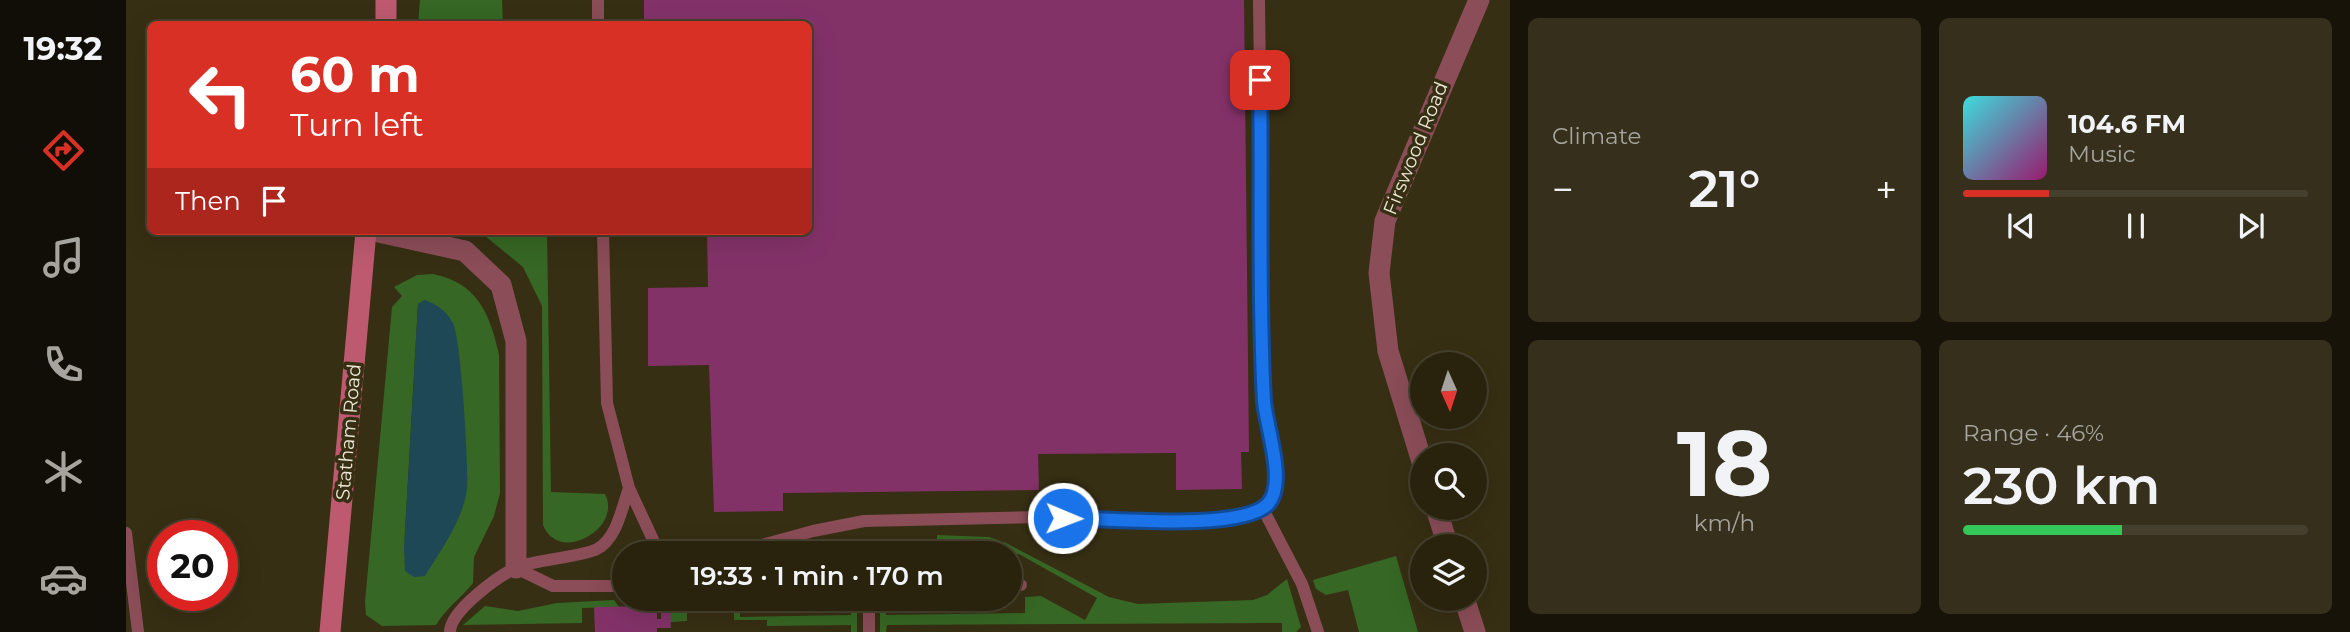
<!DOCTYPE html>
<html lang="en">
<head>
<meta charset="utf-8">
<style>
  :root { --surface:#29230e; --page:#352f1c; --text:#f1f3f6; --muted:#a5a49e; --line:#45402e; --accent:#d93025 }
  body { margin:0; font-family:Montserrat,sans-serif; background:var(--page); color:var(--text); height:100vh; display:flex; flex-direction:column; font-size:26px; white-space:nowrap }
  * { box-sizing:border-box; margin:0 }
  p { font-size:23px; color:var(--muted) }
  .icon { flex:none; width:38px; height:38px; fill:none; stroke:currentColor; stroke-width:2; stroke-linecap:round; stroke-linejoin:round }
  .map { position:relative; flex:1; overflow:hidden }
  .details { display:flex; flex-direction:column; gap:18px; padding:18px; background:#171308; width:840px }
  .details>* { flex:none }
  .guide { position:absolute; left:21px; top:21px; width:665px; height:214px; border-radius:10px; box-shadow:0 7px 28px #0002,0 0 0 2px var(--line); background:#d93025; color:#fff; overflow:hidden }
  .needle { width:46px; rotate:177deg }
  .fabs { position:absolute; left:1284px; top:352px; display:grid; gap:14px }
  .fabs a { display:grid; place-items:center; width:77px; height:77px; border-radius:50%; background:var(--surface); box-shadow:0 7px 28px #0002,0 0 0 2px var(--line); font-size:35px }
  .speed { position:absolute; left:21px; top:520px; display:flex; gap:14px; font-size:35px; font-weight:700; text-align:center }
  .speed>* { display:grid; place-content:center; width:91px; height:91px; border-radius:50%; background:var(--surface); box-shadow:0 7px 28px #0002,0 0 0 2px var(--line); line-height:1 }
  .speed .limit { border:10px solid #d22; background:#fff; color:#111 }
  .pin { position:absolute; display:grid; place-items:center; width:60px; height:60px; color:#fff; margin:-30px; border-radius:14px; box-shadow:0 4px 10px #0006 }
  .me { position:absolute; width:77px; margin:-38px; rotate:91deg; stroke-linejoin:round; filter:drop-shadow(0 0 5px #0008) }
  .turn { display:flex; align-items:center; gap:24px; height:147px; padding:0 28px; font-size:32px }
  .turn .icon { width:91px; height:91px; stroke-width:2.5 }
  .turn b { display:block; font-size:49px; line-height:60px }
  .then { display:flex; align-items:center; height:66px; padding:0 28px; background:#0003; gap:14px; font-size:26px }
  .big { font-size:52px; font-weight:600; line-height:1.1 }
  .details .card { flex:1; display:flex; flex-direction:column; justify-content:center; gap:10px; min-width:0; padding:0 24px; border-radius:10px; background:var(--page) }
  .details .dial { align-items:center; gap:0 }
  .dial b { font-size:91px; line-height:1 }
  .song { display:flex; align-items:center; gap:21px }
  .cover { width:84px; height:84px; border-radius:10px; background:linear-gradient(135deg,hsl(180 70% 55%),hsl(320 70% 35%)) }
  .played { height:7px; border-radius:4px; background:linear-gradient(90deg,var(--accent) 25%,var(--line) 25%) }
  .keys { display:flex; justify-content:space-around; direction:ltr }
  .heat { display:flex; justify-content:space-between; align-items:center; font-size:38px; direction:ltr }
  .charge { height:10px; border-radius:5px; background:linear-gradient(90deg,#34c759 46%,var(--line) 0) }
  .details .tiles { flex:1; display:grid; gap:18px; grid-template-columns:repeat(2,1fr) }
  .trip { position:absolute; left:486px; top:541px; width:410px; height:70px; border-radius:35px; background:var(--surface); box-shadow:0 7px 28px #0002,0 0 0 2px var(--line); font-weight:600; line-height:70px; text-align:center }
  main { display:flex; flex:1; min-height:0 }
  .tab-bar { display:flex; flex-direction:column; width:126px; justify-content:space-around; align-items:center; background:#100e06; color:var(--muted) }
  .tab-bar .icon { width:49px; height:49px }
  .tab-bar .active { color:var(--accent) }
  .tab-bar b { font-size:32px; color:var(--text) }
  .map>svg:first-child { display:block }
  .green { fill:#366724; fill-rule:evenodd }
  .water { fill:#1e4856 }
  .building { fill:#833268 }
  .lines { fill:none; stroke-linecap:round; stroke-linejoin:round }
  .lane { stroke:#8b4d58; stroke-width:12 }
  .street { stroke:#8b4d58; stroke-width:21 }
  .secondary { stroke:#bd5a6f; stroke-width:21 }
  .route-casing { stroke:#114b97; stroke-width:18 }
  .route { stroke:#1a73e8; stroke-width:12 }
  .labels { text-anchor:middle; stroke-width:7; stroke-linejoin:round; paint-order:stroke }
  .street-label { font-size:19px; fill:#ede8d8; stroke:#372f13 }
</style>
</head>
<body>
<main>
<nav class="tab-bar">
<b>19:32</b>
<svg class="icon active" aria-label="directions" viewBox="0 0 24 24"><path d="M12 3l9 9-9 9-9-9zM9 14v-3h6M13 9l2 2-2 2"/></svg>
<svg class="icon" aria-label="music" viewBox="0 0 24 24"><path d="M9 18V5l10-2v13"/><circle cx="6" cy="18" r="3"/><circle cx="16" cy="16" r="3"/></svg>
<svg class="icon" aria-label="phone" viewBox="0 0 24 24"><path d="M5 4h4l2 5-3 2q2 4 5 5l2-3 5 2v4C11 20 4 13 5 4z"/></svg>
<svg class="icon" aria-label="climate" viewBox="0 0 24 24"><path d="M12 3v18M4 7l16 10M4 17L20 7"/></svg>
<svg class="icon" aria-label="car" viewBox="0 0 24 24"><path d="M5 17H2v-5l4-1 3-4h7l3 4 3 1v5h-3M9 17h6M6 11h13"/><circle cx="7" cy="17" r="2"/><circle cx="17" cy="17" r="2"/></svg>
</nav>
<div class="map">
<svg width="1384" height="632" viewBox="0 0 1384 632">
  <rect width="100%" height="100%" fill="#372f13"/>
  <!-- green -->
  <path class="green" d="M 294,0 L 376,0 L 377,24 L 292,24 Z
    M 353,231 L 421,231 L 425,492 L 479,494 C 497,528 433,565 417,525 L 416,306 L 397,267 Z
    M 307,274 C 351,283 364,313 373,355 L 374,493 L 368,516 L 348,557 L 347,583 C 335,598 320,608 310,625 L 256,626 L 240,615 L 239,602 L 266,307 L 276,296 L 268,287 L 291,275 ZM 299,300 L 278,550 L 292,304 Z
    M 811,535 L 863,537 L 880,543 L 983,597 L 1012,604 L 1127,600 L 1141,595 L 1161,579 L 1175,627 L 1170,632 L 1156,632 L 1156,623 L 761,625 L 760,632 L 754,632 L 754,600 L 760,599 L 760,615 L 899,613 L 899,597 L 915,596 L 959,620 L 971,598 L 893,554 L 811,553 Z
    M 1270,556 L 1292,632 L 1233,632 L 1222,590 L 1200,595 L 1190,589 L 1187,580 Z
    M 561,598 L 614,599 L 614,617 L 725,615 L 725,600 L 731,600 L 731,632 L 725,632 L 725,625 L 641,626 L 641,620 L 608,620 L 608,612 L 561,613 L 561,621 L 544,622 L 544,602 Z
    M 488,600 L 493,607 L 456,608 L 456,623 L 337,625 L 359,606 L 392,611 L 431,603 Z"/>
  <!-- water -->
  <path class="water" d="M 299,300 C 312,305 320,311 327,323 C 335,338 343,468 341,489 C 337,520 315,550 299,576 L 288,577 L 279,571 L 278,550 L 292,304 Z"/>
  <!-- building -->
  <path class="building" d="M 518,0 L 1118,0 L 1123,452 L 1115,452 L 1116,489 L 1050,490 L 1050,453 L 912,454 L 913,490 L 657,493 L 657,511 L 588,512 L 583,365 L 522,366 L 522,288 L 582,287 L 581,231 L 682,231 L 682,24 L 518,24 Z
    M 728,540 L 728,548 L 653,553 L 679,546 Z
    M 535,598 L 556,598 L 544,602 L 545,628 L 531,628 L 531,632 L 469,632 L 468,607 L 531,606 L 531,619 L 535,619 Z"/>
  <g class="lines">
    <!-- lane -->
    <path class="lane" d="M 472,0 L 472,24
      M 477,231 L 481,403 L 503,488 L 529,544 L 542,553
      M 1136,507 L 1176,584 L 1192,632
      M 0,533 L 12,632
      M 607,553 L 687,531 L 738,521 L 913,517 L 1086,521 L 1129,512 L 1142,504 L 1151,486 L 1138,402 L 1133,0
      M 390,568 L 427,586 L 499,586
      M 884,585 L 895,585
      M 743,598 L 743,632
      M 324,632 C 324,611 373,575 392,567 C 413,559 456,557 471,549 C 491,539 496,507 503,488"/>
    <!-- street -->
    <path class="street" d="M 248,231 L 339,251 L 375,285 L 390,341 L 390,568
      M 1297,465 L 1262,351 L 1253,273 L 1259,221 L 1353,0
      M 1310,508 L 1322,546
      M 1338,598 L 1349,632"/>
    <!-- secondary -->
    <path class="secondary" d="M 260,0 L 260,24
      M 204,632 L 240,231"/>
  </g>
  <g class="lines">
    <!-- route casing -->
    <g class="route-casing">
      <path id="route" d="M 937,518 C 978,518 1115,532 1142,504 C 1161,483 1140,427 1138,401 C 1132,294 1136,187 1134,80"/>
    </g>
    <!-- route -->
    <use href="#route" class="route"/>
  </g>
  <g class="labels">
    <!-- street labels -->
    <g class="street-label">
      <text transform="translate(1289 148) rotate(-68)" y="7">Firswood Road</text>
      <text transform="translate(222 432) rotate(-85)" y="7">Statham Road</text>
    </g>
  </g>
</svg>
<div class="fabs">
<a><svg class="needle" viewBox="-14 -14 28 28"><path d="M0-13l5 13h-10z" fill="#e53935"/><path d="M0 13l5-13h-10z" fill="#a5a49e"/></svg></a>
<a><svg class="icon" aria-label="search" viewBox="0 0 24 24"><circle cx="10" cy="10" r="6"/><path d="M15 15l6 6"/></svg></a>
<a><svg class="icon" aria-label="layers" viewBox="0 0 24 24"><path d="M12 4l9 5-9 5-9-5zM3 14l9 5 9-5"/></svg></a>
</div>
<div class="speed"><div class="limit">20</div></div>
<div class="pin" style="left:1134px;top:80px;background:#d93025"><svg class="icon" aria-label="arrive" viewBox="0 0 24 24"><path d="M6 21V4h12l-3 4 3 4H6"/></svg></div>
<svg class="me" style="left:937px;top:518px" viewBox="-20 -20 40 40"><circle r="17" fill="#1a73e8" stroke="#fff" stroke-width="3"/><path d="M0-11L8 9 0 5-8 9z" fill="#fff"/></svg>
<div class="trip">19:33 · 1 min · 170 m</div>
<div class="guide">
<div class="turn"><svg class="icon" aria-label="left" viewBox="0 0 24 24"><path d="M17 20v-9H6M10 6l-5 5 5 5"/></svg><div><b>60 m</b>Turn left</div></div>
<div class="then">Then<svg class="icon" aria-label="arrive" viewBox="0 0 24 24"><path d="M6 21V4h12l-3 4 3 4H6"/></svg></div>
</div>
</div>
<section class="details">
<div class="tiles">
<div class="card"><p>Climate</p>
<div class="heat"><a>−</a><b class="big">21°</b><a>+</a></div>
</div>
<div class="card">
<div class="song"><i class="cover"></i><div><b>104.6 FM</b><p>Music</p></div></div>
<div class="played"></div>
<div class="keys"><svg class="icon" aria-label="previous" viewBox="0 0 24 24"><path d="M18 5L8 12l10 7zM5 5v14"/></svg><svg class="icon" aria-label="pause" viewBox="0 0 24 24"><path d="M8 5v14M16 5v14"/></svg><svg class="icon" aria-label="next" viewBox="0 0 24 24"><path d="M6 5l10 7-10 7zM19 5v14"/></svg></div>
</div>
<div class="card dial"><b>18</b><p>km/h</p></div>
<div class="card"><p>Range · 46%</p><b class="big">230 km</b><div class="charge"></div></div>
</div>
</section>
</main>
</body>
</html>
